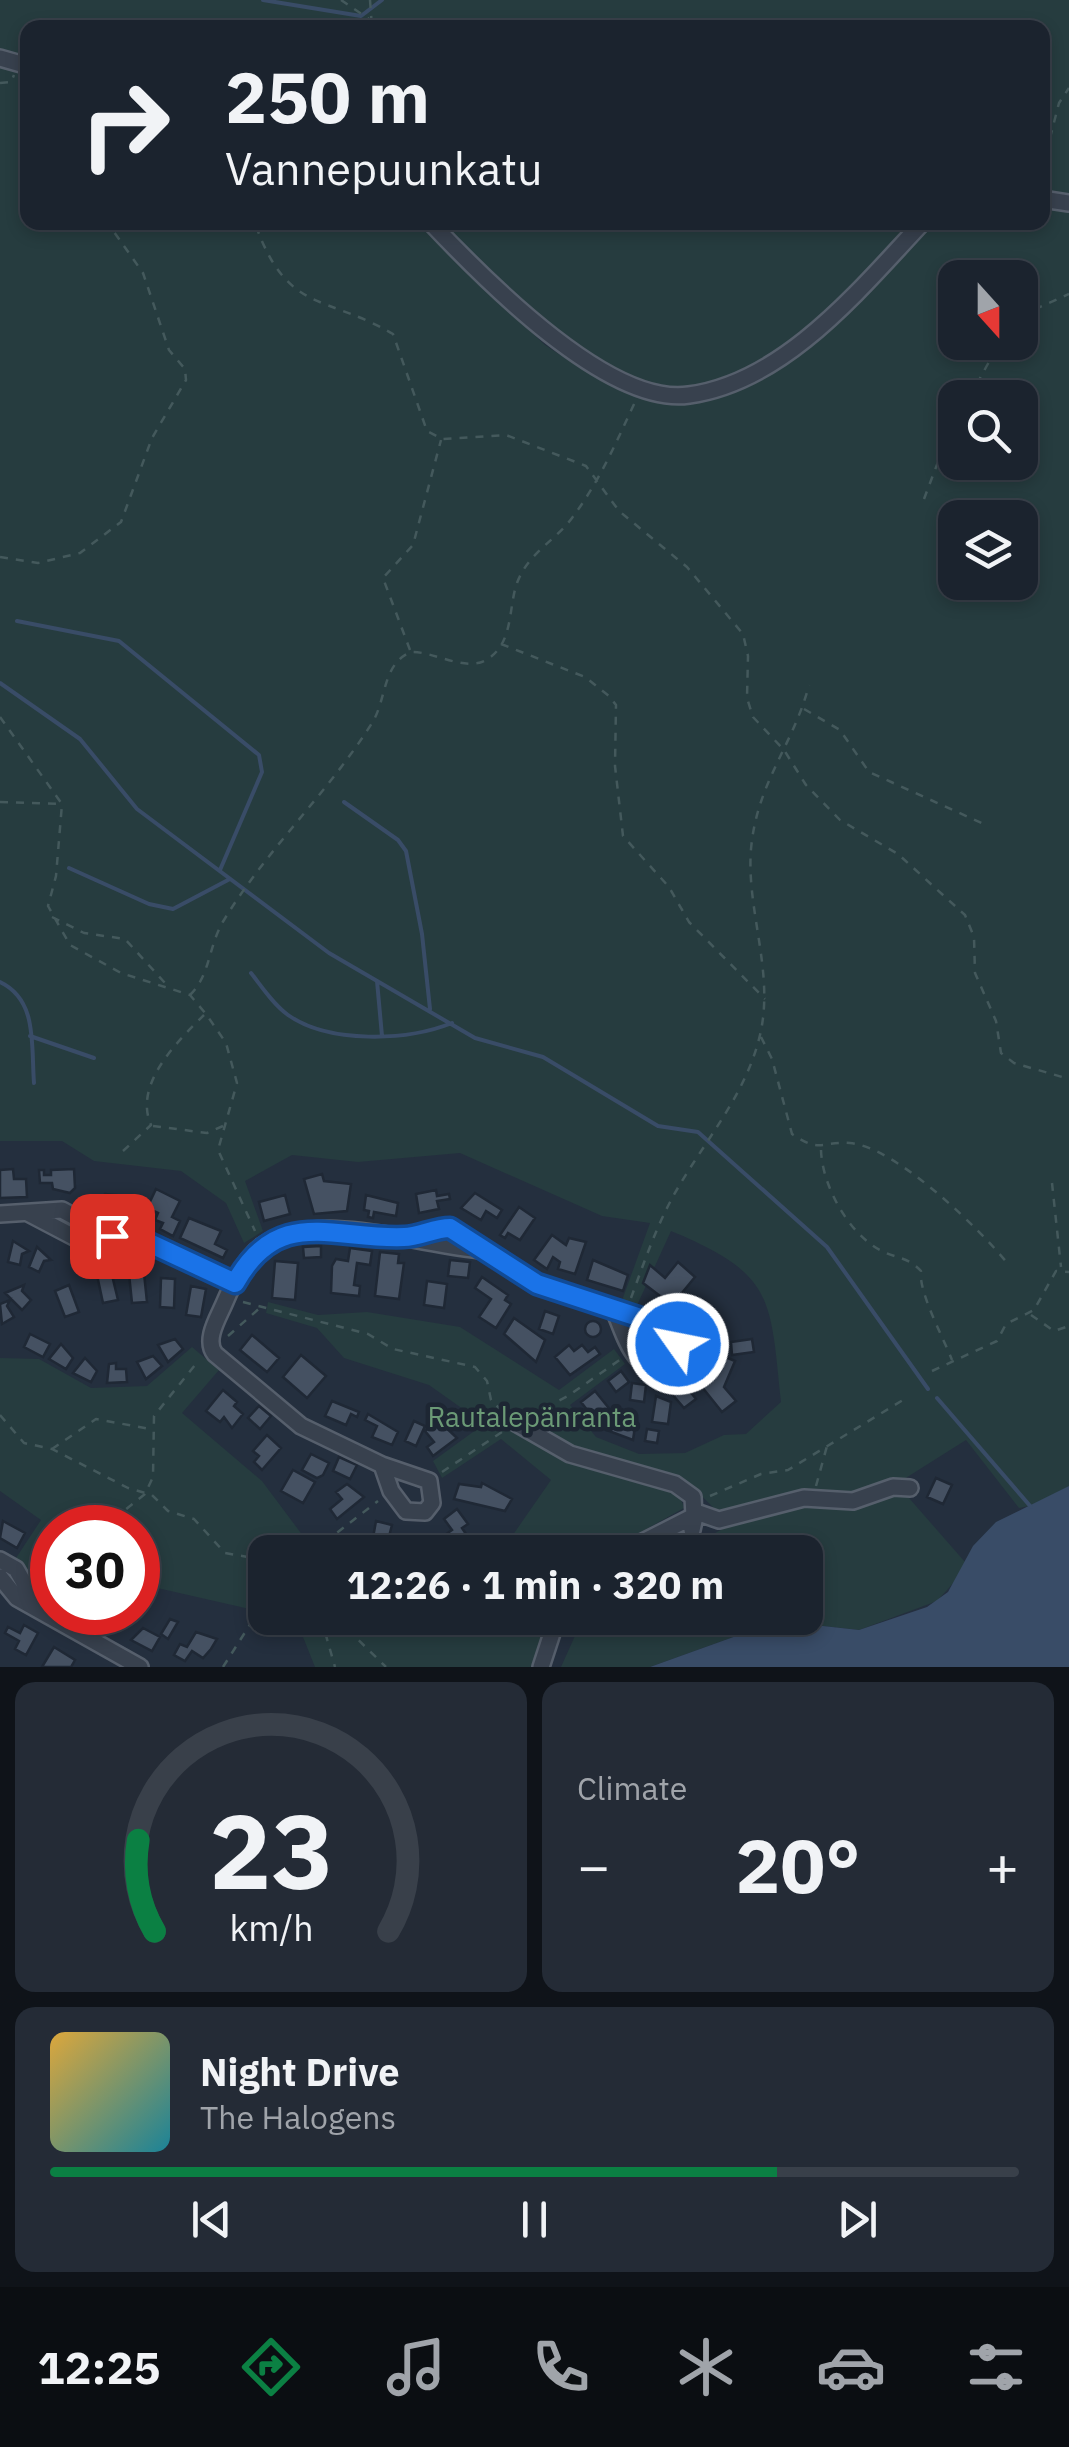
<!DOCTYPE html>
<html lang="en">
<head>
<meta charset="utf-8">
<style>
  :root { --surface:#1b232e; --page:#242b36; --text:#f1f3f6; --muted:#a0a4aa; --line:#39404a; --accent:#0b8043 }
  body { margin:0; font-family:"IBM Plex Sans",sans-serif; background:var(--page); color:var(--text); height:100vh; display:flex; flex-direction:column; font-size:38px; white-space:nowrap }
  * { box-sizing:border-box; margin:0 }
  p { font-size:32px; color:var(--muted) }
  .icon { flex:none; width:55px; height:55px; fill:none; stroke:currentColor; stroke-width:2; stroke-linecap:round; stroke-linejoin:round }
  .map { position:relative; height:1667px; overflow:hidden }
  .panel { display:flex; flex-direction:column; gap:15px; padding:15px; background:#0f1319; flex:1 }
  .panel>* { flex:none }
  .banner { position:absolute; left:20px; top:20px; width:1030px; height:210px; border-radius:20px; box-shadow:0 5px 15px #0003,0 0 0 2px var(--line); background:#1b232e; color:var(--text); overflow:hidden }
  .needle { width:65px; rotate:159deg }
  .tools { position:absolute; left:938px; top:260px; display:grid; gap:20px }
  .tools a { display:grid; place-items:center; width:100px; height:100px; border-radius:20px; background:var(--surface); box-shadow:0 5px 15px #0003,0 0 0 2px var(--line); font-size:50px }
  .speed { position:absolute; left:30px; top:1505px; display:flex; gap:20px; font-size:50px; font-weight:700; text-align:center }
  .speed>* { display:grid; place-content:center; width:130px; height:130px; border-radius:50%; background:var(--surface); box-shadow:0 5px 15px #0003,0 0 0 2px var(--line); line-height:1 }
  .speed .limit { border:15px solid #d22; background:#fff; color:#111 }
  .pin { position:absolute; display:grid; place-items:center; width:85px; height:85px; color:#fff; margin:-42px; border-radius:20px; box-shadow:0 5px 15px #0006 }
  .me { position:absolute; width:110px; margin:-55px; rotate:303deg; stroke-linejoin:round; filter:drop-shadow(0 0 8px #0008) }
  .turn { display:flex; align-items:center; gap:35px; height:210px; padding:0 40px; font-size:45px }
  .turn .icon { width:130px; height:130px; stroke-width:2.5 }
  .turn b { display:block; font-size:70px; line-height:85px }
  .big { font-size:75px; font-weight:700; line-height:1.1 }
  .panel .card { flex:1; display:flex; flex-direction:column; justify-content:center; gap:15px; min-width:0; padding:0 35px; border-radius:20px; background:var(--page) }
  .panel .dial { align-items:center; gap:0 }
  .dial svg { height:260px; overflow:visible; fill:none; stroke:var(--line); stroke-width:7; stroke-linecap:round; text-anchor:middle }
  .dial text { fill:var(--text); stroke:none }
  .song { display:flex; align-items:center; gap:30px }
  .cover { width:120px; height:120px; border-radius:15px; background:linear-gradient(135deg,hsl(40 70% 55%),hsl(190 70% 35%)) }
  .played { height:10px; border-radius:5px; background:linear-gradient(90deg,var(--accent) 75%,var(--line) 75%) }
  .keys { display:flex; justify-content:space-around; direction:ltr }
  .heat { display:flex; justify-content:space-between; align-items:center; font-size:55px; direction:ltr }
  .panel .tiles { flex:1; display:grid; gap:15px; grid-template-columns:1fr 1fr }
  .card:last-child { grid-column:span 2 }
  .trip { position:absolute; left:248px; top:1535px; width:575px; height:100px; border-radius:20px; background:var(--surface); box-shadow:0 5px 15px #0003,0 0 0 2px var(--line); font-weight:700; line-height:100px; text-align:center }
  .dock { display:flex; height:160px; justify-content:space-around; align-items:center; background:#0b0e12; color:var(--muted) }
  .dock .icon { width:70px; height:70px }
  .dock .current { color:var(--accent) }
  .dock b { font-size:45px; color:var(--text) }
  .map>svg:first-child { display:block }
  .green { fill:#263c3f; fill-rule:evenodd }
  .water { fill:#394c67 }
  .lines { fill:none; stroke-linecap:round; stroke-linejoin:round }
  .stream { stroke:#394c67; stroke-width:4 }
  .building { fill:#455162; stroke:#1f2835; stroke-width:2.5 }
  .minor-casing { stroke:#565f6c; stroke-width:20 }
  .path { stroke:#44595c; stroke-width:2.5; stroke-dasharray:8 8; stroke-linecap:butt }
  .minor { stroke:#38414e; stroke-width:15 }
  .route-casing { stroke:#114b97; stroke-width:25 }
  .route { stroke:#1a73e8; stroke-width:18 }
  .labels { text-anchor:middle; stroke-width:9; stroke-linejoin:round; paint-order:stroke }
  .park-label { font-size:28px; fill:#6b9a76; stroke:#1d2633 }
</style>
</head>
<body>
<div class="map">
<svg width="1069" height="1667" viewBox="0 0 1069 1667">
  <rect width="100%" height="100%" fill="#242f3e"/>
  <!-- green -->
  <path class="green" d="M 0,0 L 1069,0 L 1069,195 L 1043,192 L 1042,28 L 28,28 L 27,62 L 0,55 Z
    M 0,65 L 27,73 L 28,222 L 417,223 L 545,345 L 585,371 L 651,398 L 765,374 L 929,223 L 1042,222 L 1043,203 L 1069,206 L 1069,1486 L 1039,1504 L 1019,1508 L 966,1440 L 901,1481 L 856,1495 L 719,1513 L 682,1477 L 565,1459 C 598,1478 655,1478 681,1499 L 684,1508 L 605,1552 L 501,1552 L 551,1480 L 501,1439 L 442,1478 L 433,1461 L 484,1424 L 429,1385 L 344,1358 L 317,1328 L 266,1313 L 268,1302 L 318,1315 L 367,1312 L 460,1327 L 559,1390 L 614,1349 L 625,1364 L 570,1405 L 596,1437 L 639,1454 L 685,1453 L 724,1435 L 746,1434 L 781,1402 C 770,1298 775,1274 671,1231 L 634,1312 L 620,1306 L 650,1223 L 602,1216 L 460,1153 L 358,1162 L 292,1155 L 245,1181 L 263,1231 L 244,1243 L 226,1203 L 181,1171 L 94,1161 L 62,1141 L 0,1141 ZM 955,278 L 1020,278 L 1020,342 L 955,342 ZM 955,398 L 1020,398 L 1020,462 L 955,462 ZM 955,518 L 1020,518 L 1020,582 L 955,582 Z
    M 438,223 L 919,223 L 841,303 L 761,364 L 708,388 L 654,390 L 555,336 Z
    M 192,1347 L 219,1370 L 182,1413 L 262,1481 L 312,1548 L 308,1552 L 265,1552 L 265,1598 L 254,1610 L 153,1587 L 138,1576 L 138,1528 L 52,1528 L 52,1563 L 34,1580 L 16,1558 L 41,1520 L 0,1491 L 0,1358 L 39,1359 L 91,1388 L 147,1386 Z
    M 902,1490 L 965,1562 L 956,1580 L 937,1601 L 859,1630 L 778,1621 L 650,1667 L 561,1667 L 583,1618 L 805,1618 L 805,1552 L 679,1552 L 734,1523 L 803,1506 L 846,1507 Z
    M 270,1618 L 549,1618 L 531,1667 L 315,1667 L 303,1637 Z"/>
  <!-- water -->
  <path class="water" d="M 1069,1486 L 1069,1667 L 650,1667 L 778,1621 L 859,1630 L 927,1607 L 948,1592 L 973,1546 L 996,1522 Z"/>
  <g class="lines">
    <!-- stream -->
    <path class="stream" d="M 263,0 L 361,16 L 382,0
      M 17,621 L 119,641 L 259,755 L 262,772 L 220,870
      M 0,683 L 80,739 L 137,809 L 329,953 L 475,1038 L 543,1057 L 658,1126 L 698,1132 L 827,1247 L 928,1389
      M 344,802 L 398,840 L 406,851 L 422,934 L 430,1009
      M 69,868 L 149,904 L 173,909 L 228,880
      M 251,973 C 262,987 273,1004 288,1015 C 329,1044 407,1041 452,1023
      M 377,981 L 382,1036
      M 0,982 C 38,1000 31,1045 34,1083
      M 30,1036 L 94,1058
      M 937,1398 L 1031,1507"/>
  </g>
  <!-- building -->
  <path class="building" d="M 13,1169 L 14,1179 L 26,1179 L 27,1197 L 0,1198 L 0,1170 Z
    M 74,1169 L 75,1188 L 70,1193 L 53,1189 L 52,1183 L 40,1183 L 39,1170 L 44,1170 L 44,1175 L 51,1175 L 51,1170 Z
    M 322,1174 L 324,1181 L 351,1184 L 347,1211 L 314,1214 L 304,1179 Z
    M 156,1189 L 180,1201 L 172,1217 L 180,1221 L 173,1236 L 160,1229 L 163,1223 L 155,1220 L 158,1213 L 147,1208 Z
    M 436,1190 L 437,1196 L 449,1194 L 450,1199 L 437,1201 L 439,1209 L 419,1213 L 416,1194 Z
    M 475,1193 L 502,1210 L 497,1218 L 486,1211 L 481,1220 L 461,1208 Z
    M 105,1194 L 127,1196 L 126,1201 L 132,1201 L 130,1218 L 103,1211 Z
    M 285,1195 L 290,1214 L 264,1221 L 259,1202 Z
    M 366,1195 L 398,1203 L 396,1216 L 374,1212 L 373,1218 L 368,1217 L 369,1211 L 364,1210 Z
    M 519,1207 L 535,1218 L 520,1240 L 508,1233 L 505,1238 L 500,1235 Z
    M 189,1218 L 221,1231 L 215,1244 L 227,1250 L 223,1258 L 180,1238 Z
    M 552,1235 L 566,1245 L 569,1238 L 586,1242 L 575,1274 L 558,1269 L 560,1262 L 553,1257 L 547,1269 L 534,1260 Z
    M 13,1241 L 29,1251 L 22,1254 L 20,1265 L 8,1262 Z
    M 321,1246 L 321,1257 L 304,1258 L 303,1247 Z
    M 37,1247 L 51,1260 L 44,1261 L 39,1272 L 29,1267 Z
    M 350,1248 L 372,1251 L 370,1265 L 357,1263 L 354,1285 L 360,1286 L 359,1296 L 331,1293 L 332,1266 L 336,1259 L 348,1261 Z
    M 380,1252 L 399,1254 L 398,1263 L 404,1263 L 399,1299 L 375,1296 Z
    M 450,1260 L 470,1262 L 468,1278 L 448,1276 Z
    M 593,1260 L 628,1275 L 623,1291 L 587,1280 Z
    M 275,1261 L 298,1263 L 295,1300 L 272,1298 Z
    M 678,1262 L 695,1277 L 672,1305 L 643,1283 L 650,1265 L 665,1278 Z
    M 111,1271 L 118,1300 L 103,1303 L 97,1275 Z
    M 144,1273 L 147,1302 L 132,1303 L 129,1274 Z
    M 482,1277 L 508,1295 L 505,1300 L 511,1304 L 496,1328 L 479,1317 L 491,1299 L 475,1288 Z
    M 161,1278 L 175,1279 L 174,1308 L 160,1307 Z
    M 427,1281 L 447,1284 L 444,1308 L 424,1305 Z
    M 24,1285 L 22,1291 L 31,1300 L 22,1310 L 5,1293 Z
    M 69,1285 L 79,1312 L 65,1317 L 55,1291 Z
    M 191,1286 L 206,1289 L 201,1317 L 186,1315 Z
    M 10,1300 L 7,1306 L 14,1317 L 2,1324 L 0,1304 Z
    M 708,1307 L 719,1321 L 696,1335 L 689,1319 Z
    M 545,1311 L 559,1316 L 553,1334 L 539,1329 Z
    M 514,1318 L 545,1340 L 536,1362 L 504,1334 Z
    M585 1329a8 8 0 1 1 16 0a8 8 0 1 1-16 0Z
    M 30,1334 L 50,1344 L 43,1357 L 24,1347 Z
    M 252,1335 L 279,1358 L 267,1372 L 240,1350 Z
    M 175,1339 L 183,1349 L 168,1362 L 158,1345 Z
    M 752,1339 L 754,1352 L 732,1355 L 731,1342 Z
    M 61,1344 L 73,1358 L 66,1369 L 49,1359 Z
    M 569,1345 L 574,1351 L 582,1345 L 588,1352 L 595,1347 L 600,1354 L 570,1375 L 555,1357 Z
    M 699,1346 L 735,1361 L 724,1387 L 736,1401 L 722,1412 L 702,1387 L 710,1375 L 694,1369 Z
    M 301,1355 L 326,1376 L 307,1398 L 283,1377 Z
    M 153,1356 L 162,1366 L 146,1379 L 137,1362 Z
    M 85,1358 L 97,1371 L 91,1382 L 73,1373 Z
    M 116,1363 L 116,1369 L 126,1369 L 127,1382 L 107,1383 L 109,1364 Z
    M 621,1371 L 629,1382 L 616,1392 L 608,1381 Z
    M 632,1383 L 646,1385 L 644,1402 L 630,1400 Z
    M 684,1384 L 696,1399 L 684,1408 L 672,1394 Z
    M 223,1390 L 237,1402 L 234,1406 L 243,1414 L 232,1428 L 224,1417 L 220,1422 L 206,1411 Z
    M 595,1391 L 612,1412 L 636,1420 L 633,1440 L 601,1428 L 581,1402 Z
    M 656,1396 L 671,1402 L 668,1424 L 652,1422 Z
    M 332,1401 L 359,1412 L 357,1417 L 351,1414 L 346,1425 L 325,1416 Z
    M 259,1406 L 271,1416 L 260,1429 L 248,1418 Z
    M 368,1414 L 398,1432 L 392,1445 L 372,1437 L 377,1426 L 365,1420 Z
    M 414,1421 L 425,1426 L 416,1446 L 405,1441 Z
    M 439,1421 L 457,1438 L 433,1456 L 427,1447 L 434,1442 L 425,1431 Z
    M 647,1429 L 659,1431 L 657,1443 L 645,1441 Z
    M 267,1435 L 281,1448 L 262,1470 L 254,1462 L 259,1456 L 253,1451 Z
    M 311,1454 L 329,1463 L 323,1475 L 317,1478 L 302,1470 Z
    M 339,1457 L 357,1465 L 350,1479 L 333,1471 Z
    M 293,1470 L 315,1482 L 303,1503 L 281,1491 Z
    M 936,1478 L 952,1485 L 943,1504 L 927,1497 Z
    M 482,1483 L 512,1499 L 505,1511 L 454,1499 L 459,1484 L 481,1487 Z
    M 347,1484 L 364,1497 L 337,1519 L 330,1509 L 342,1499 L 336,1492 Z
    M 457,1509 L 468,1524 L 462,1528 L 474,1546 L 465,1552 L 454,1552 L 442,1537 L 452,1530 L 444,1519 Z
    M 3,1521 L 25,1533 L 17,1548 L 0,1538 Z
    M 376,1521 L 392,1525 L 385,1552 L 340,1552 L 347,1546 L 366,1552 L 371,1549 Z
    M 85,1612 L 132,1612 L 126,1622 L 120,1618 L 116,1625 Z
    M 170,1619 L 178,1622 L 168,1639 L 161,1634 Z
    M 24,1625 L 38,1633 L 26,1655 L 15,1649 L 19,1641 L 5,1633 L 8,1627 L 20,1633 Z
    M 143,1628 L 160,1637 L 152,1651 L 131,1640 Z
    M 196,1632 L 217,1639 L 211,1649 L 203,1658 L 192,1651 L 185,1661 L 174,1655 L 180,1644 L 187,1647 Z
    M 54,1647 L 75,1660 L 71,1667 L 42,1667 Z"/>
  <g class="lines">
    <!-- minor casing -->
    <g class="minor-casing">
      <path id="minor" d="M 0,58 L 28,66
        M 1042,199 L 1069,203
        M 430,222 C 482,277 608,407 689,395 C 785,382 860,289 923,222
        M 28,1213 L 91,1246 L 124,1241
        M 0,1214 L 62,1210 L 111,1236 L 147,1242 L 235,1283
        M 407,1237 L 450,1228 L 537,1284 L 614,1310 C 625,1334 633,1376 669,1366 L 678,1344 L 670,1329 L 614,1310
        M 516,1423 L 570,1454 L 675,1484 L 693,1497 L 694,1516 L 623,1552
        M 382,1465 L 391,1491 L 406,1511 L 425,1512 L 432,1503 L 429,1481 L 382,1465 L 301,1426 L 215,1354 C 204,1340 218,1318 224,1304 C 232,1285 245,1258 262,1246 C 317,1208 422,1246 483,1250
        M 692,1530 L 696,1512 L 719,1520 L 804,1498 L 853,1501 L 893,1487 L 910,1488
        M 0,1560 L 16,1569 L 39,1609
        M 0,1577 L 17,1598 L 140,1667
        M 541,1667 L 557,1618"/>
    </g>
    <!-- path -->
    <path class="path" d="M 341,0 L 372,21
      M 370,0 L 372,28
      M 0,83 L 11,82 L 14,75
      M 1042,169 L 1059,103 L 1069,88
      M 242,222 L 263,227 L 281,222
      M 256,226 C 288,314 325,294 393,334 L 427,431 L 442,439 L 506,435 L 586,466 L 619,511 L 687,567 L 743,634 L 748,656 L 747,698 L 753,717 L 784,750 L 806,785 L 840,820 L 898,854 L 965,915 L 974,937 L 975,973 L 996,1021 L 1001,1053 L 1014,1063 L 1069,1079
      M 1020,316 L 1069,294
      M 969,398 L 1000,342
      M 924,499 L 955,417
      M 0,557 L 38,563 L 80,553 L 121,522 L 152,438 L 186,380 L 185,369 L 169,350 L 143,273 L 107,222
      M 501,644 L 585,677 L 609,696 L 616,705 L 615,766 L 623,836 L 669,887 L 689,922 L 765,999
      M 410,650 L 383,578 L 413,545 L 441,440
      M 804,709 L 840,730 L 869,772 L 986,825
      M 0,717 L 62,804 L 56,876 L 48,906 L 70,945 L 121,973 L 190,995 L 206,1014 L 226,1043 L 237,1083 L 218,1150 L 255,1231
      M 0,802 L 60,804
      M 52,917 L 84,933 L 125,939 L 165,983
      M 190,995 C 211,974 208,946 224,920 C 267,849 328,793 372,723 C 387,699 382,664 411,652 C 433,651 465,672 486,660 C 514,644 508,608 517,583 C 528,553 555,541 572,518 C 599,482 616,443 635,402
      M 761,1037 L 772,1059 L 792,1134 C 822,1154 820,1141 850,1143 C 896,1147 980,1229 1008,1264
      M 153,1126 L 207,1133 L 223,1126
      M 821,1150 C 822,1185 848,1233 880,1250 C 896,1259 907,1256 921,1271 C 918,1291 943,1337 952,1360
      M 123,1151 L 151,1125 C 133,1084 178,1041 204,1015
      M 1052,1183 L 1061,1267
      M 631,1298 C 645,1260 658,1221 679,1186 C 708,1137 745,1094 759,1039 C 776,975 746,912 751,849 C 757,782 793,746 809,685
      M 243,1302 L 368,1334 L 393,1349 L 475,1367 L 487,1381 L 491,1400 L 506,1415
      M 1031,1315 L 1054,1331 L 1069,1326
      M 228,1336 L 262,1306
      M 932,1371 L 997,1341 L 1006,1324 L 1034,1310 L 1056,1271 L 1069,1272
      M 0,1415 L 24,1443 L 52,1449 L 128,1488 L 152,1495 L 168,1511 L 194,1519 L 225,1553 L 265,1560
      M 531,1415 L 568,1396 L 621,1359
      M 52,1449 L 96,1419 L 150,1429
      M 442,1472 L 502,1432
      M 816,1486 L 827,1446
      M 710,1496 L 761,1474 L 788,1470 L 903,1400
      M 312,1552 L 378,1501
      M 33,1569 C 52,1558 45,1533 60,1517 L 120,1514 L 145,1494 L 153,1477 L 154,1416 L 199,1360
      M 321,1618 L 335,1667
      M 336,1618 L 386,1667
      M 223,1667 L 265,1601"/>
    <!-- minor -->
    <use href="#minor" class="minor"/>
  </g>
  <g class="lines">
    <!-- route casing -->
    <g class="route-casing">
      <path id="route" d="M 112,1236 L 147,1242 L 235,1283 C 279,1205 333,1240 404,1237 C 419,1237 434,1228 450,1228 L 537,1284 L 659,1324 L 670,1329 L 678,1344"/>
    </g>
    <!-- route -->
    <use href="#route" class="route"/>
  </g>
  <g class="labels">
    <!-- park labels -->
    <g class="park-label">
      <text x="532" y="1427">Rautalepänranta</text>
    </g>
  </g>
</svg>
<div class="tools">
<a><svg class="needle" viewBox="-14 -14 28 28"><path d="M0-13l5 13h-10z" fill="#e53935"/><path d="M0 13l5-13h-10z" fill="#a0a4aa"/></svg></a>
<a><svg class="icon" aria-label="search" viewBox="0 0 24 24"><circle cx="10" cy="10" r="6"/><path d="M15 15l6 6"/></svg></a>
<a><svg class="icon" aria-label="layers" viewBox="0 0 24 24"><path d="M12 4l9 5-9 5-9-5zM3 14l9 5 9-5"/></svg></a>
</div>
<div class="speed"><div class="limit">30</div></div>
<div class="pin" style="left:112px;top:1236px;background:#d93025"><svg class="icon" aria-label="arrive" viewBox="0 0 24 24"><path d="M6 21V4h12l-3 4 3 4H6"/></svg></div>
<svg class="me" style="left:678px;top:1344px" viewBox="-20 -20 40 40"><circle r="17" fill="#1a73e8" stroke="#fff" stroke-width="3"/><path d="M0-11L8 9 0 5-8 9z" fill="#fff"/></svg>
<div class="trip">12:26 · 1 min · 320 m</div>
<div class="banner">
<div class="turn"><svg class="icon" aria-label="right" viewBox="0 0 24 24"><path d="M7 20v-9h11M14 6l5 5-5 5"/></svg><div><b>250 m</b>Vannepuunkatu</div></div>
</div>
</div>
<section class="panel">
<div class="tiles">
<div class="card dial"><svg viewBox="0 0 100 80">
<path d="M14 69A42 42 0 1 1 86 69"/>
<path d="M14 69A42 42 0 0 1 9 41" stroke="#0b8043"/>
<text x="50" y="56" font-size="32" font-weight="700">23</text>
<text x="50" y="72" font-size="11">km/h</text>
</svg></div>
<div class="card"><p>Climate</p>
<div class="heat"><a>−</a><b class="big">20°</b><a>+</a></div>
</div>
<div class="card">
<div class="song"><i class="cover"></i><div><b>Night Drive</b><p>The Halogens</p></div></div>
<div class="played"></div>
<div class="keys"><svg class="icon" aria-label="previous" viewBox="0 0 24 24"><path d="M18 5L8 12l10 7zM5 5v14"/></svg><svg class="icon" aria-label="pause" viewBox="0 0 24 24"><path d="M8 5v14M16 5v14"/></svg><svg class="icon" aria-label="next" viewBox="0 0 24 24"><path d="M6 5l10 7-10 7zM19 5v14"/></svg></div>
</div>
</div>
</section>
<nav class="dock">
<b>12:25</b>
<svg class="icon current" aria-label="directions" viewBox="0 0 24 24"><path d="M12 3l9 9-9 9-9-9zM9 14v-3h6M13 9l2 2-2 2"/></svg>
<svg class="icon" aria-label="music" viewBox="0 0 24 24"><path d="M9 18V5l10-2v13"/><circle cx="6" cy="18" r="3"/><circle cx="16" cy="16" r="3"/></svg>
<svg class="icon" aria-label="phone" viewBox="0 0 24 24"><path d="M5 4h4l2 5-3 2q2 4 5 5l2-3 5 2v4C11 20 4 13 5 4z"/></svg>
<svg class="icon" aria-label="climate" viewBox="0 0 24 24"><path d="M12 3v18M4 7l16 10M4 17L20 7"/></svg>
<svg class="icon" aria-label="car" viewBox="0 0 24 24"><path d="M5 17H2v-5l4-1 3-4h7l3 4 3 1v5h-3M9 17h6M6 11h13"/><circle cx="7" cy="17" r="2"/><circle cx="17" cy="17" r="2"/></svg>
<svg class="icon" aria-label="filters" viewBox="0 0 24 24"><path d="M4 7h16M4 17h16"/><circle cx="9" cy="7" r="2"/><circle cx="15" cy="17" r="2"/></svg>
</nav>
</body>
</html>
